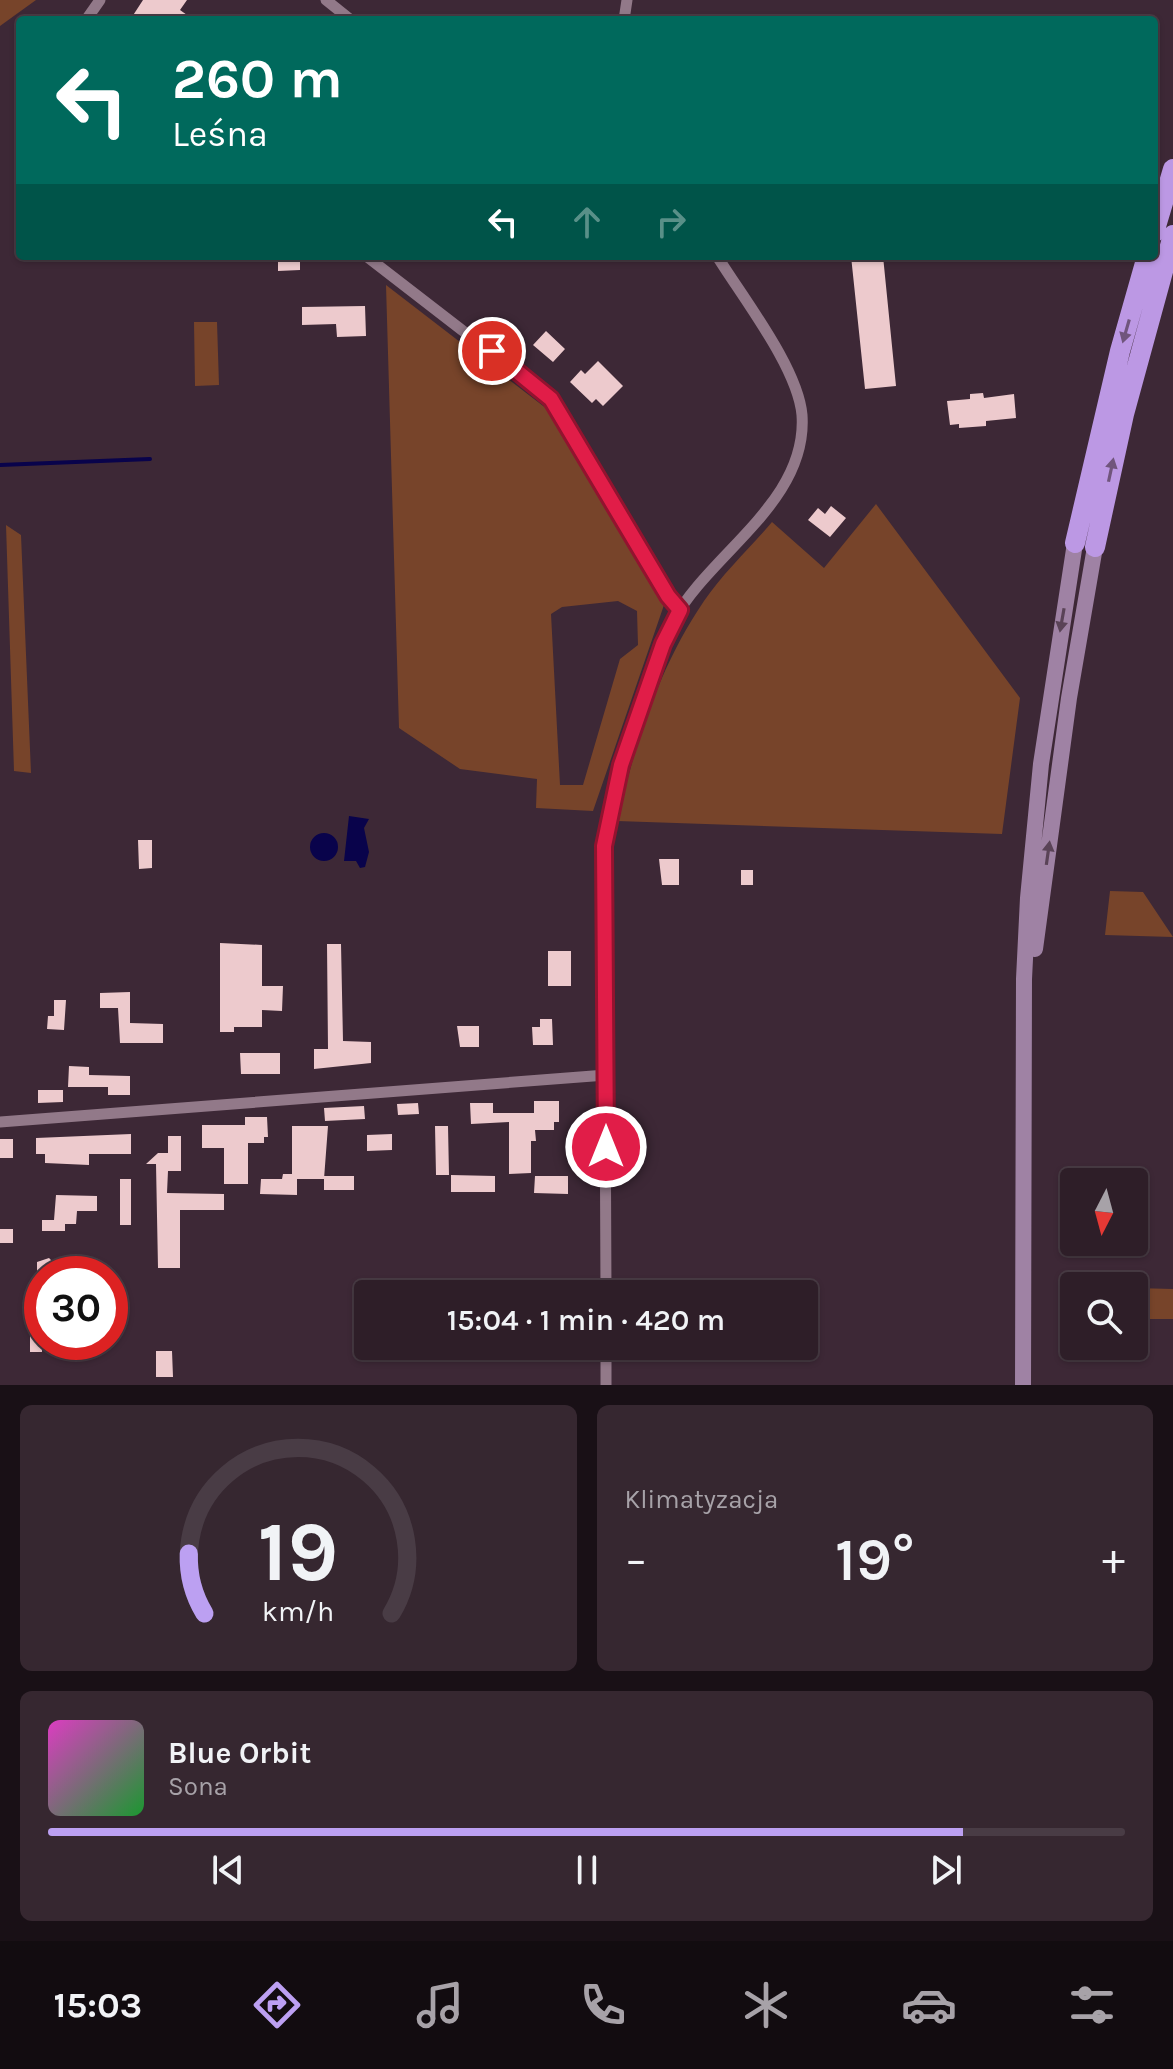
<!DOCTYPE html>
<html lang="pl">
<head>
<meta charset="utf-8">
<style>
  :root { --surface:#2e1e28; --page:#362730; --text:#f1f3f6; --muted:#a7a2a8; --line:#493c45; --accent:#bca0f2 }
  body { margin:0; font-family:Karla,sans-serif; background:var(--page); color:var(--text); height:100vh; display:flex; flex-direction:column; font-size:30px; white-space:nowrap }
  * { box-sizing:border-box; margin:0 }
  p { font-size:26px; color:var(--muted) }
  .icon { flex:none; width:44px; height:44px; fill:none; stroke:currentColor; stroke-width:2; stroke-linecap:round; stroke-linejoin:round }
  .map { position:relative; height:1385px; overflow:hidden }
  .side { display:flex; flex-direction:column; gap:20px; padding:20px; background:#191016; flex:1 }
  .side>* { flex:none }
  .top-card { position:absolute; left:16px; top:16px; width:1142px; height:244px; border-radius:8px; box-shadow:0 2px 6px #0004,0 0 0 2px var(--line); background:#00695c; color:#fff; overflow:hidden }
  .needle { width:52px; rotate:186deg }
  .buttons { position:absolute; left:1060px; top:1168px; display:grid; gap:16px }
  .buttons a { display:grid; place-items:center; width:88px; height:88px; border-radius:8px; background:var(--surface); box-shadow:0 2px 6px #0004,0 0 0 2px var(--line); font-size:40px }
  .speed { position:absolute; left:24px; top:1256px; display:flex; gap:16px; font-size:40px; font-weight:700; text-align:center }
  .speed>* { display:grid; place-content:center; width:104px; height:104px; border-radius:50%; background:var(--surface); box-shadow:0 2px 6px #0004,0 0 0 2px var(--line); line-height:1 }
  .speed .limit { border:12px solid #d22; background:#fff; color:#111 }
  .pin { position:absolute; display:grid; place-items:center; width:68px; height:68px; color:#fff; margin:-34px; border:4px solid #fff; border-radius:50%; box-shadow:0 2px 8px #0007 }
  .me { position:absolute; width:88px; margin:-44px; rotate:0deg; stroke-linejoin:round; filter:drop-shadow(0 0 6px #0008) }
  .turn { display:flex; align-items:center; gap:28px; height:168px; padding:0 24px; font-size:36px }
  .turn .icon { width:104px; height:104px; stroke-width:2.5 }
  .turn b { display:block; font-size:56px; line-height:68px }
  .lanes { display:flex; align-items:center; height:76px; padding:0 24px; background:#0003; justify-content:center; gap:40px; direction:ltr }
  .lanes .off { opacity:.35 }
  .big { font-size:60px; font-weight:600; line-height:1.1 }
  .side .card { flex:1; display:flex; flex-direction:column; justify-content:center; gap:12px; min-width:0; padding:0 28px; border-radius:12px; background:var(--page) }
  .side .dial { align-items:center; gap:0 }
  .dial svg { height:208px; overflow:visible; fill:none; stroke:var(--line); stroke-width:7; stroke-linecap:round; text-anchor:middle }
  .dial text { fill:var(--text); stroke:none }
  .song { display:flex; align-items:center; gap:24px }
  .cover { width:96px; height:96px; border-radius:12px; background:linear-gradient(135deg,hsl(310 70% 55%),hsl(130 70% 35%)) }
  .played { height:8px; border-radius:4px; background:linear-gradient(90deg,var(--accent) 85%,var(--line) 85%) }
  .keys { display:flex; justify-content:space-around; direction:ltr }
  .heat { display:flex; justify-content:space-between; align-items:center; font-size:44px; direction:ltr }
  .side .tiles { flex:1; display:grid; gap:20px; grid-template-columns:1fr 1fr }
  .card:last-child { grid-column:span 2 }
  .trip { position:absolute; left:354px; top:1280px; width:464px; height:80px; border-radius:8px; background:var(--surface); box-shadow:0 2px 6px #0004,0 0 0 2px var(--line); font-weight:600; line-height:80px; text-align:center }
  .menu { display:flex; height:128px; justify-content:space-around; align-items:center; background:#120c10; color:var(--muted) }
  .menu .icon { width:56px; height:56px }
  .menu .current { color:var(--accent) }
  .menu b { font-size:36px; color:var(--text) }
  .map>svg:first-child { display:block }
  .green { fill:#77442a; fill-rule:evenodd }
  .water { fill:#09034b }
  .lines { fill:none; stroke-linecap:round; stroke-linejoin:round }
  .stream { stroke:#09034b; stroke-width:4 }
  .building { fill:#edcacd }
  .minor { stroke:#927989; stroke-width:11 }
  .secondary { stroke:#9f82a4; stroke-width:16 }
  .motorway { stroke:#bc98e4; stroke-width:20 }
  .oneway { fill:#70557c }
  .oneway2 { fill:#5a4357 }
  .route-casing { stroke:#92132f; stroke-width:20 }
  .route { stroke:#e11d48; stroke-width:14 }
</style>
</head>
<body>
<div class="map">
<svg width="1173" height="1385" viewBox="0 0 1173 1385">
  <rect width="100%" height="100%" fill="#3d2836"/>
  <!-- green -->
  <path class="green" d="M 0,0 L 36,0 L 0,26 Z
    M 386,285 L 551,412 L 664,605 L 593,811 L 536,808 L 537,779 L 460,769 L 399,728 ZM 618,601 L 637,611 L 638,645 L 620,659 L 583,785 L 560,785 L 551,614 L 562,607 Z
    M 194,322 L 217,322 L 219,385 L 195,386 Z
    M 876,504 L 1020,698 L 1002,834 L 617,821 C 635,744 659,667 704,601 C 723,573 750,548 772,522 L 824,568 Z
    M 6,525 L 21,535 L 31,773 L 14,771 Z
    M 1110,891 L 1143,892 L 1173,937 L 1105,935 Z
    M 1134,1288 L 1173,1289 L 1173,1319 L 1134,1319 Z"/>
  <!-- water -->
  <path class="water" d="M 349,816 L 369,819 L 364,828 L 369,852 L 365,867 L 360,868 L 356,861 L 344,861 Z
    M310 847a14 14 0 1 1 28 0a14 14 0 1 1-28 0Z"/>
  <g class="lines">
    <!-- stream -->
    <path class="stream" d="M 0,465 L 150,459"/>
  </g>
  <!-- building -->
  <path class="building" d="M 143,0 L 187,0 L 180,10 L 194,20 L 130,20 Z
    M 278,256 L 300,256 L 300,270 L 278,271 Z
    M 851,256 L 883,256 L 896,386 L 865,389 Z
    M 365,306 L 366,336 L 337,337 L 336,324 L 302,325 L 302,307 Z
    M 546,331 L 565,349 L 553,362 L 533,345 Z
    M 598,361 L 623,386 L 603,406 L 596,399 L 592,403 L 570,382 L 581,370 L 585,374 Z
    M 983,393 L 984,398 L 1014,394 L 1016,418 L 986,421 L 986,426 L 959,428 L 959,424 L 950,425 L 947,401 L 970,399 L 970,394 Z
    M 831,506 L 846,518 L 830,537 L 808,520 L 818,508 L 825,514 Z
    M 138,840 L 152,840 L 152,868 L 139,869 Z
    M 659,859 L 679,859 L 679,885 L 662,885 Z
    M 741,870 L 753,870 L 753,885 L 741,885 Z
    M 220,943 L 262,945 L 262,986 L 283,986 L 282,1011 L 262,1010 L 262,1027 L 234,1027 L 234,1032 L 220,1032 Z
    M 327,944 L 341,944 L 343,1041 L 371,1042 L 371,1063 L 314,1069 L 314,1049 L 328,1049 Z
    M 548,951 L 571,951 L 571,986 L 548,986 Z
    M 130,992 L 130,1023 L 163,1024 L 163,1043 L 120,1043 L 118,1008 L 100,1008 L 100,993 Z
    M 54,1000 L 66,1000 L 64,1030 L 47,1029 L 48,1016 L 54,1016 Z
    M 540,1019 L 552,1019 L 553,1045 L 533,1045 L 532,1027 L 540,1027 Z
    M 457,1026 L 479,1026 L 479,1047 L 460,1047 Z
    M 240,1053 L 280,1053 L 280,1074 L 241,1074 Z
    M 69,1066 L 89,1067 L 89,1075 L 130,1076 L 130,1095 L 108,1095 L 108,1087 L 68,1087 Z
    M 38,1090 L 63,1090 L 63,1102 L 38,1103 Z
    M 534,1101 L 559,1101 L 559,1122 L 554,1122 L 554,1130 L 535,1130 L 536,1141 L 531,1141 L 531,1173 L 509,1174 L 509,1122 L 471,1124 L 470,1103 L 493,1103 L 493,1113 L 534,1113 Z
    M 418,1103 L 419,1114 L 398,1115 L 397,1104 Z
    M 364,1106 L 365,1119 L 325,1121 L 324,1108 Z
    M 245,1117 L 267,1117 L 268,1137 L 264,1137 L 264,1143 L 248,1143 L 248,1184 L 224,1184 L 224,1148 L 202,1148 L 202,1125 L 245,1125 Z
    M 578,1121 L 589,1121 L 589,1155 L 578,1155 Z
    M 292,1126 L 328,1126 L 324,1179 L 297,1179 L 297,1195 L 260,1194 L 261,1179 L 282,1179 L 283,1174 L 292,1174 Z
    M 435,1126 L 448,1126 L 449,1175 L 436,1175 Z
    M 131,1134 L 131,1154 L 89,1154 L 89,1165 L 45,1163 L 45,1154 L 36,1154 L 36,1138 Z
    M 392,1134 L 392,1150 L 367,1151 L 367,1135 Z
    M 168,1136 L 181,1136 L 181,1171 L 168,1171 L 167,1193 L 224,1194 L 224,1210 L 180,1210 L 180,1268 L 158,1268 L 156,1164 L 146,1164 L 158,1153 L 168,1153 Z
    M 0,1139 L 13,1139 L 13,1158 L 0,1158 Z
    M 451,1175 L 495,1176 L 495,1192 L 451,1192 Z
    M 324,1176 L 354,1176 L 354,1190 L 324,1190 Z
    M 535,1176 L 568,1176 L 568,1194 L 534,1193 Z
    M 120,1179 L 131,1179 L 131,1225 L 120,1225 Z
    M 56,1195 L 97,1196 L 97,1211 L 77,1211 L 76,1224 L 65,1224 L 65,1231 L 42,1231 L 42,1220 L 54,1220 Z
    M 0,1229 L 13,1229 L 13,1243 L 0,1243 Z
    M 49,1258 L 65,1274 L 37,1274 L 37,1262 Z
    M 30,1333 L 42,1333 L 42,1352 L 30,1352 Z
    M 156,1351 L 172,1351 L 173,1377 L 156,1377 Z"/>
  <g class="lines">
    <!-- minor -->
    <path class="minor" d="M 326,0 L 351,20
      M 86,20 L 100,0
      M 624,20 L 627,0
      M 366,256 L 551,399 L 668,596 L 680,610
      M 0,1122 L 606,1075
      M 606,1294 L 604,846 C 613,782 643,678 673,621 C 710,553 808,502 802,415 C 798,368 743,298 717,256
      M 606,1385 L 606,1346"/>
    <!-- secondary -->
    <path class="secondary" d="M 1035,949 L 1069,698 L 1095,547
      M 1023,1385 L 1024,979 L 1028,898 L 1041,764 L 1075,543"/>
    <!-- motorway -->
    <path class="motorway" d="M 1154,233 L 1173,169
      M 1075,543 L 1120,351 L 1147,256
      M 1095,547 L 1124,414 L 1173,235"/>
  </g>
  <!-- one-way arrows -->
  <defs><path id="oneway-solid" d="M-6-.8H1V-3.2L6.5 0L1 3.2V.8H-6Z" transform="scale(2)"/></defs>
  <g class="oneway">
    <use href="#oneway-solid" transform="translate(1126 331) rotate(106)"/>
    <use href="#oneway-solid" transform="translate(1111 470) rotate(-78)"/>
  </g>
  <g class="oneway2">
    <use href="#oneway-solid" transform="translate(1062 620) rotate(100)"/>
    <use href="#oneway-solid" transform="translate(1048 853) rotate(-82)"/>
  </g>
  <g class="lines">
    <!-- route casing -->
    <g class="route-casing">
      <path id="route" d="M 492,351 L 551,399 L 668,596 L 680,610 L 663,644 L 621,765 L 604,846 L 606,1147"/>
    </g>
    <!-- route -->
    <use href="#route" class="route"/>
  </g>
</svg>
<div class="buttons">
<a><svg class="needle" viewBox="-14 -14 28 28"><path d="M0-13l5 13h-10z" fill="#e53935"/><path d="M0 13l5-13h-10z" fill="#a7a2a8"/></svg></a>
<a><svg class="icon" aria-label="search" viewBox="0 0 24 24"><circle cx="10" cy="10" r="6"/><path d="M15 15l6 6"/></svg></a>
</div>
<div class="speed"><div class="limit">30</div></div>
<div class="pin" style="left:492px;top:351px;background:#d93025"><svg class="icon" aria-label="arrive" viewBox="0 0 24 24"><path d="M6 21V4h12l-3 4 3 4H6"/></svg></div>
<svg class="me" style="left:606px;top:1147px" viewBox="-20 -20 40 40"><circle r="17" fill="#e11d48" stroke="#fff" stroke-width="3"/><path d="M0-11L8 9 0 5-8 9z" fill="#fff"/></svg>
<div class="trip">15:04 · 1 min · 420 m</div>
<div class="top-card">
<div class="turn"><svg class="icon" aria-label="left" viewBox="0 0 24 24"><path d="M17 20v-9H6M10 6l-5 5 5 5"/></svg><div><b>260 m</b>Leśna</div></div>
<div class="lanes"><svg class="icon" aria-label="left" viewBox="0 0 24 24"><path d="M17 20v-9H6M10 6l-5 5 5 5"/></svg><svg class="icon off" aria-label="ahead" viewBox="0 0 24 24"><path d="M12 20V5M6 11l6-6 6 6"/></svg><svg class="icon off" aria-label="right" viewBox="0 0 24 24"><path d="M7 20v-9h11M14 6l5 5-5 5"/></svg></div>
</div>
</div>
<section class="side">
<div class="tiles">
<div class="card dial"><svg viewBox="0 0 100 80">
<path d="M14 69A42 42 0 1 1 86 69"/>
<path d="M14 69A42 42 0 0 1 8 46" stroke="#bca0f2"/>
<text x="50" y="56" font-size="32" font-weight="700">19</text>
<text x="50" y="72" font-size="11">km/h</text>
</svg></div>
<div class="card"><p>Klimatyzacja</p>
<div class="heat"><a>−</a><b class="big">19°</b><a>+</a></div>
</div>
<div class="card">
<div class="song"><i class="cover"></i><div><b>Blue Orbit</b><p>Sona</p></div></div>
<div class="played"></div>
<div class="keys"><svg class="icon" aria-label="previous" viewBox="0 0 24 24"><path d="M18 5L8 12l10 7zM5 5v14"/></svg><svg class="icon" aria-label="pause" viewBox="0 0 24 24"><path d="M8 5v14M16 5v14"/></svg><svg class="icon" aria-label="next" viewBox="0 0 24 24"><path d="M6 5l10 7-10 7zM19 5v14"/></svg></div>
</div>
</div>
</section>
<nav class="menu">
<b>15:03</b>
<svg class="icon current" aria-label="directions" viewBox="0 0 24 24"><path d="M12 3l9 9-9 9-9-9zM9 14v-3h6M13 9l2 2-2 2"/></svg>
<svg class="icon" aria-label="music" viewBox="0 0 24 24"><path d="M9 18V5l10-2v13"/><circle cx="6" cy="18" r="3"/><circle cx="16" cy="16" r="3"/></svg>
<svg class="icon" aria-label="phone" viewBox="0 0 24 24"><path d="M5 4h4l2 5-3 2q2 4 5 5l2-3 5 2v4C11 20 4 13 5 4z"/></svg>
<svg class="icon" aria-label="climate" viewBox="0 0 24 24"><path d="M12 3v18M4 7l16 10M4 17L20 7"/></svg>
<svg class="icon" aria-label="car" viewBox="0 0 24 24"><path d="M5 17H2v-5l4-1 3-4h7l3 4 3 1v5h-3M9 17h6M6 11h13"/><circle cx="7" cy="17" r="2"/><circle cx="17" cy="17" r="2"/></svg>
<svg class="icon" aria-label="filters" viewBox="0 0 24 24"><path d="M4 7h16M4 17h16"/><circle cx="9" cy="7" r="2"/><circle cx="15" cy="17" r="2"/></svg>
</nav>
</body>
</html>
